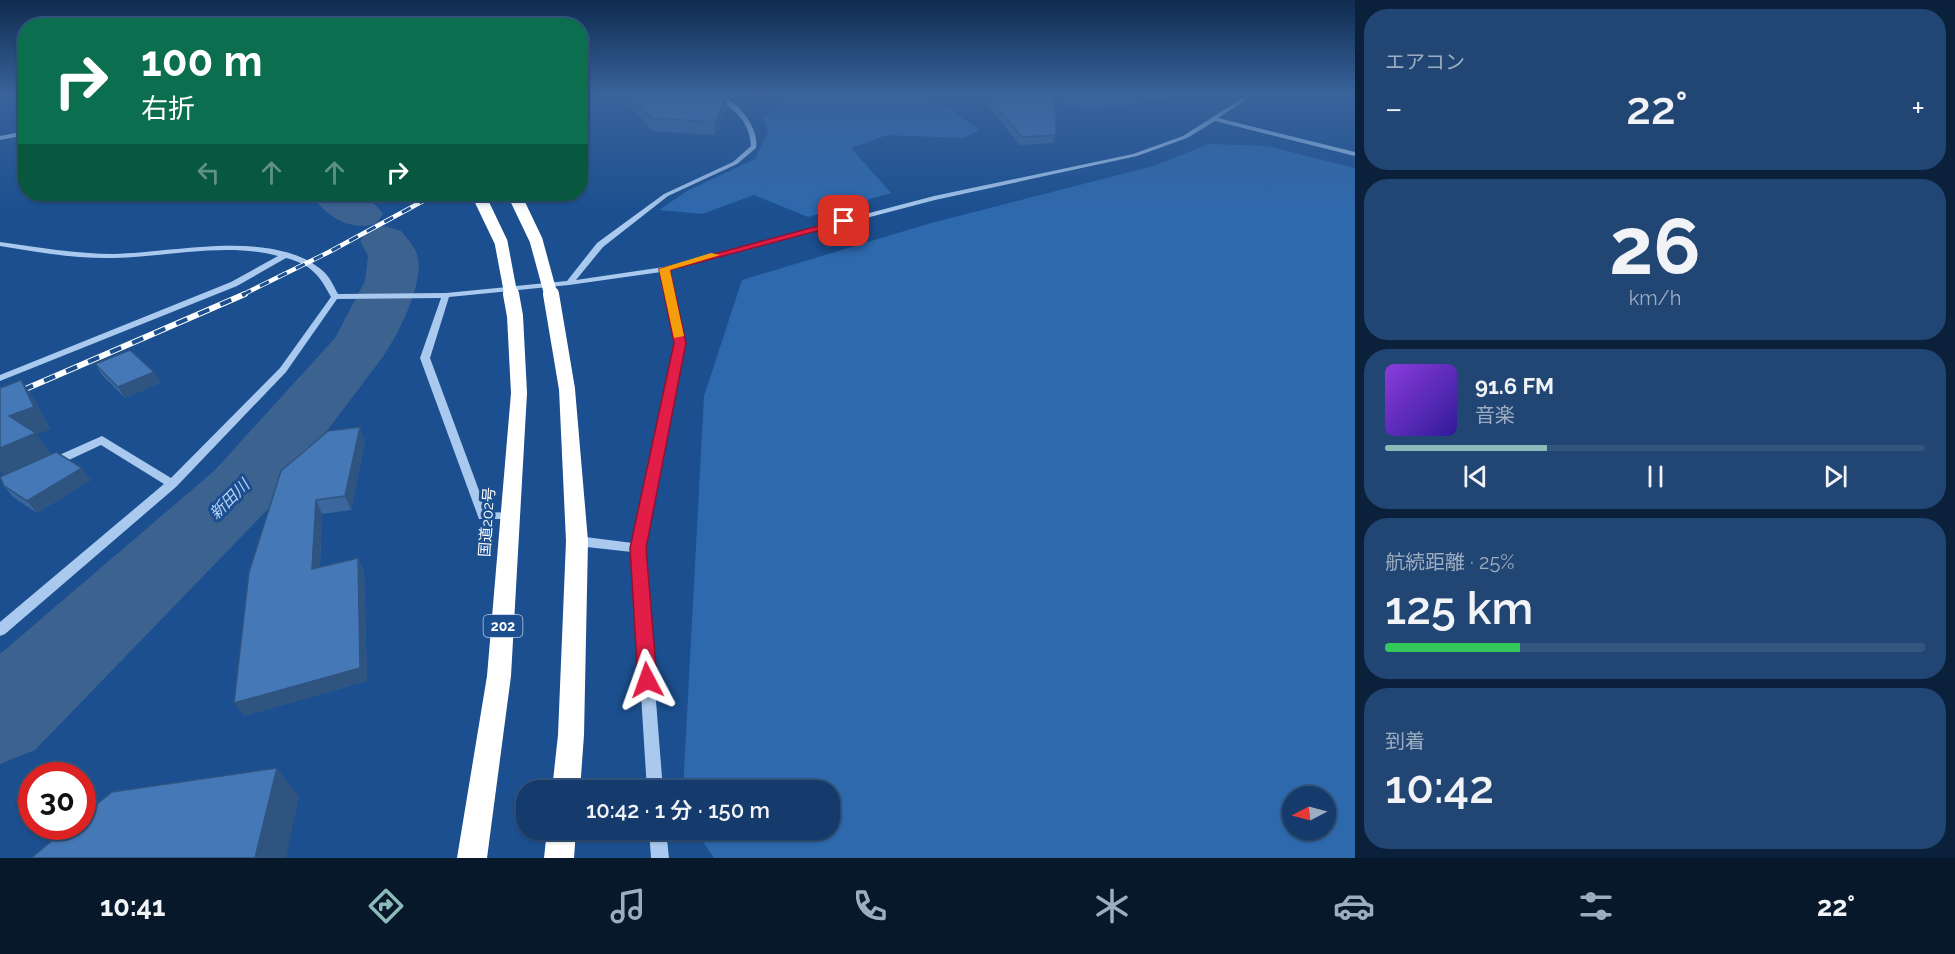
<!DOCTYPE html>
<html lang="ja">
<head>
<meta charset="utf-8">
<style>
  :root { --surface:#143b6b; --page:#214673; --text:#f1f3f6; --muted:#9dadc1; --line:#33557e; --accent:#8bbbb9 }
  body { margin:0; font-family:Raleway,"Noto Sans JP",sans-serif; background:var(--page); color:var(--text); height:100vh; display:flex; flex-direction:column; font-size:22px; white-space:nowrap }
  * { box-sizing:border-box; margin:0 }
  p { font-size:20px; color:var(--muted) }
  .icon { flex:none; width:33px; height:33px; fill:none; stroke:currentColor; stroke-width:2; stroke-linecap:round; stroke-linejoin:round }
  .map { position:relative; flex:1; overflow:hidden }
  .side { display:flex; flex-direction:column; gap:9px; padding:9px; background:#0b203b; width:600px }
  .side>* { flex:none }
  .guide { position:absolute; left:18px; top:18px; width:570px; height:183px; border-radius:24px; box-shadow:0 2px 4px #0004,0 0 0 2px var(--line); background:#0b6e4f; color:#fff; overflow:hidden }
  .needle { width:39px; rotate:264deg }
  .fabs { position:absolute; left:1282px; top:786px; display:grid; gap:12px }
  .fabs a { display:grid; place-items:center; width:54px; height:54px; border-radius:50%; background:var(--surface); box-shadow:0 2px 4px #0004,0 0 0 2px var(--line); font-size:30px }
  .speed { position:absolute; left:18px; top:762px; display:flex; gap:12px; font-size:30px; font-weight:700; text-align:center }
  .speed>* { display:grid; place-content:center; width:78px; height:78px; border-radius:50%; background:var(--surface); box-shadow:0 2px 4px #0004,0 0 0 2px var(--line); line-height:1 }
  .speed .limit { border:9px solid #d22; background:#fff; color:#111 }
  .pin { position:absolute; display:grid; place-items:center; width:51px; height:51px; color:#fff; margin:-26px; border-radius:12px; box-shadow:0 3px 9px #0006 }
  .me { position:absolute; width:66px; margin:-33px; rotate:356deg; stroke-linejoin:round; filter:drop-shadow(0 0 4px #0008) }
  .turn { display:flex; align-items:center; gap:21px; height:126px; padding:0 24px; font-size:27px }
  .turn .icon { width:78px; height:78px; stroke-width:2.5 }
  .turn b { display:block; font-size:42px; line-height:51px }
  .lanes { display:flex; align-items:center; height:57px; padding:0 24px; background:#0003; justify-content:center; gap:30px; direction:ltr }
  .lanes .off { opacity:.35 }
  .big { font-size:45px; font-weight:600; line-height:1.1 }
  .side .card { flex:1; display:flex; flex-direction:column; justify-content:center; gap:9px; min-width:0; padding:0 21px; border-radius:24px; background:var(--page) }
  .side .dial { align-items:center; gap:0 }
  .dial b { font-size:78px; line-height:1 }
  .song { display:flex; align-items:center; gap:18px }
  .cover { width:72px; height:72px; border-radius:9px; background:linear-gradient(135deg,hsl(270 70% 55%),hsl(250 70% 35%)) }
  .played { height:6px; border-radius:3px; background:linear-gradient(90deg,var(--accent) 30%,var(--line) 30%) }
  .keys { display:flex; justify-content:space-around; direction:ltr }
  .heat { display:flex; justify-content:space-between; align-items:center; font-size:33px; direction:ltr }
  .charge { height:9px; border-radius:4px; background:linear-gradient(90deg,#34c759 25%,var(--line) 0) }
  .trip { position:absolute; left:516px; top:780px; width:324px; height:60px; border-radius:24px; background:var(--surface); box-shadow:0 2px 4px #0004,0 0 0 2px var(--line); font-weight:600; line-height:60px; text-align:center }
  .dock { display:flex; height:96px; justify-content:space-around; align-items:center; background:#08182b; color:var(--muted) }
  .dock .icon { width:42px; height:42px }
  .dock .on { color:var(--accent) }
  .dock b { font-size:27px; color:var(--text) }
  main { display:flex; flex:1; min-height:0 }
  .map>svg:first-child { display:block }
  .green { fill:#2e69ad; fill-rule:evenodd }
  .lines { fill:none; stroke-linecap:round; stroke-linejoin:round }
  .river { fill:#3c6290; fill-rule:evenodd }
  .minor { fill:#a9c9ee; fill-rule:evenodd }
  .highway { fill:#fff; fill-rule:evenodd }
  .rail-far1-casing { stroke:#fff; stroke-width:4.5 }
  .rail-casing { stroke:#fff; stroke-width:6 }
  .rail-far1 { stroke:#1b4f8f; stroke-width:3; stroke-dasharray:10; stroke-linecap:butt }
  .rail { stroke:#1b4f8f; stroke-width:4; stroke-dasharray:12; stroke-linecap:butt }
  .highway-bridge-far1 { stroke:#fff; stroke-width:13 }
  .highway-bridge { stroke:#fff; stroke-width:16 }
  .wall { fill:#3a679d }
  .shaded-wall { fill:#305480 }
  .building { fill:#4478b7; stroke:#305480; stroke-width:1.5 }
  .route { fill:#e11d48; stroke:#92132f; stroke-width:1.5 }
  .slow { fill:#f59e0b }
  .labels { text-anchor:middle; stroke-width:6; stroke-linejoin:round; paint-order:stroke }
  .shield { fill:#1b4f8f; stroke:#bbcadd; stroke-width:1.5 }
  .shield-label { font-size:14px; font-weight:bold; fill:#fff }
  .street-label { font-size:15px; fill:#fff; stroke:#1b4f8f }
  .water-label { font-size:16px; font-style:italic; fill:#b5d3f5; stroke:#1b4f8f }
</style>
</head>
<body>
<main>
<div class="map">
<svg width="1355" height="858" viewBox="0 0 1355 858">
  <rect width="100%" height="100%" fill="#1b4f8f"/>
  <!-- green -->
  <path class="green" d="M 779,94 L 928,94 L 926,100 L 951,109 L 979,130 L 963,138 L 887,135 L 851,148 L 891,193 L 808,217 L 754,195 L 702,214 L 659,210 L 687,191 L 755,159 L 768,133 L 763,118 L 788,99 Z
    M 1056,94 L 1195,94 L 1088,110 L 1064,105 Z
    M 1209,144 L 1267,146 L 1355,168 L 1355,858 L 714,858 L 695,830 L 830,830 L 830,790 L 683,790 L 704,396 L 742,280 L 931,223 L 1153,166 ZM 1293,796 L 1326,796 L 1326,830 L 1293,830 Z"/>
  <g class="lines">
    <!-- river -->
    <path class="river" d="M 311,194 C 340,191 365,188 383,214 L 376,224 C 349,231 327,217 311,194 Z
      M 384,226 L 401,231 C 407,238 417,249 418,258 C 423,286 398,335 382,358 L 268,509 L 35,750 L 0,764 L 0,654 L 214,471 L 335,338 L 365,281 L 368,256 L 360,241 L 367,231 Z"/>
    <!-- minor -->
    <path class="minor" d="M 712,94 C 734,94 760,127 756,148 L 737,164 L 668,196 L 603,247 L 576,280 L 664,267 L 934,196 L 1133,154 L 1183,136 L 1249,94 L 1255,94 L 1218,118 L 1355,152 L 1355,156 L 1215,121 L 1187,138 L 1137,156 L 935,200 L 668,270 L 685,343 L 644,548 L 663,790 L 647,790 L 632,552 L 577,546 L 573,544 L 571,541 L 573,538 L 577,536 L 633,543 L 675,343 L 661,272 L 569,285 L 449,297 L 430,358 L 487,512 L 516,513 L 518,516 L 516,519 L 479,519 L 420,358 L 441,298 L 337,299 L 286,372 L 176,487 L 5,634 L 0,636 L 0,622 L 164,484 L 101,445 L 56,466 L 48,466 L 46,463 L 48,460 L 102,436 L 171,478 L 280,368 L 331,297 C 319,275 312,265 286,258 L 237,286 L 0,381 L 0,375 L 231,282 L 278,256 C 227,242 167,257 114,258 C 76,259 37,252 0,246 L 0,242 C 37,247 76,254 114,254 C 174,253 274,228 323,271 C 330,277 334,287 338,294 L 446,293 L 567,281 L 597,243 L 664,194 L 733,162 L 751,146 C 750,120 732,108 712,94 Z
      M 26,131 L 26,135 L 0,140 L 0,136 Z
      M 649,830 L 666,830 L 669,858 L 651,858 Z"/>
    <!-- highway -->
    <path class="highway" d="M 567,384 L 575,389 L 588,541 L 584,735 L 580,790 L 552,790 L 558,735 L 566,541 L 559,389 Z
      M 519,388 L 527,393 L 511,676 L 487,858 L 457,858 L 487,676 L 511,393 Z
      M 547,830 L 576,830 L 574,858 L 544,858 Z"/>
    <!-- rail-far1 casing -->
    <g class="rail-far1-casing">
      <path id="rail-far1" d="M 242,295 L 329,252 L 436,194"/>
    </g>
    <!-- rail casing -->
    <g class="rail-casing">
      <path id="rail" d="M 0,400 L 245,294"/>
    </g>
    <!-- rail-far1 -->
    <use href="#rail-far1" class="rail-far1"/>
    <!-- rail -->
    <use href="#rail" class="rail"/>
    <!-- highway-bridge-far1 -->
    <path class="highway-bridge-far1" d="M 478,194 L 501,242 L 511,295
      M 514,194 L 536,240 L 551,295"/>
    <!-- highway-bridge -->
    <path class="highway-bridge" d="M 511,294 L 515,316 L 519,393
      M 551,294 L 567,389"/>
  </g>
  <!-- wall -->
  <path class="wall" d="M 621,94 L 782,94 L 739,104 L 727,97 L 726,107 L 715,135 L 652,131 Z
    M 978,94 L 1054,94 L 1056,135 L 1053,143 L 1020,145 Z
    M 95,364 L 154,372 L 160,383 L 125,398 L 102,375 Z
    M 21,380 L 36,402 L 50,429 L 36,434 L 51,454 L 91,480 L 37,513 L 13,497 L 4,486 L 4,475 L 0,470 L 0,388 Z
    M 365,441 L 351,510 L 322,514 L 320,567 L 358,558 L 364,572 L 367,681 L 244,716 L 249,572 Z"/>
  <!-- shaded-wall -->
  <path class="shaded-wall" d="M 739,94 L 782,94 L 739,104 Z
    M 727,95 L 726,107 L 715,135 L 715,122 Z
    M 154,372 L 160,383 L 125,398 L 118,387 Z
    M 21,380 L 36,402 L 50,429 L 36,434 L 52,455 L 5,476 L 0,470 L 0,448 L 9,416 Z
    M 360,427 L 365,441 L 351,510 L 345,496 Z
    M 82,468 L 91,480 L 37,513 L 27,501 Z
    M 316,500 L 322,514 L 319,583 L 312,569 Z
    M 358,558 L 364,572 L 367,681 L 244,716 L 234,703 Z
    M 277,768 L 299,797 L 286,858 L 255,858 Z"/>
  <!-- building -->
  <path class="building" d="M 631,94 L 726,94 L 727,95 L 715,122 L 652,118 Z
    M 986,94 L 1054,94 L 1056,135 L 1022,137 Z
    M 130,350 L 154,372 L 118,387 L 95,364 Z
    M 21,380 L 34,407 L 9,416 L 36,433 L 0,448 L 0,388 Z
    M 360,427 L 345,496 L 316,500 L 312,569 L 358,558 L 360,668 L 234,703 L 249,572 L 281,471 L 328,431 Z
    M 56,452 L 82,468 L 27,501 L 4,486 L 0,477 Z
    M 277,768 L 255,858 L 31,858 L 70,826 L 82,826 L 82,816 L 112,792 Z"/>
  <!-- sky -->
  <linearGradient id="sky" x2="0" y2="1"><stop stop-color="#0f2b4f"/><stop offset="0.44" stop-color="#39639b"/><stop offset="1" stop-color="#39639b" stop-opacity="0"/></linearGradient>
  <rect width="1355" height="214" fill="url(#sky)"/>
  <!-- route -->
  <path class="route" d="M 844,219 L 847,219 L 847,223 L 670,270 L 686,343 L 646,548 L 657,680 L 654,686 L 647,689 L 641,686 L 638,680 L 630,548 L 674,343 L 659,269 Z"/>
  <!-- slow -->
  <path class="slow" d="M 711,253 L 720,255 L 670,270 L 684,336 L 674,338 L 659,269 Z"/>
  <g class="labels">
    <!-- shield labels -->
    <rect class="shield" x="483.5" y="615" width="39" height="22" rx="4.5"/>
    <g class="shield-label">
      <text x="503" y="631">202</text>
    </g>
    <!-- street labels -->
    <g class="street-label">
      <text transform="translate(487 522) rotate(-86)" y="5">国道202号</text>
    </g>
    <!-- water labels -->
    <g class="water-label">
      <text transform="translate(229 499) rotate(-45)" y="6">新田川</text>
    </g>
  </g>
</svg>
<div class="fabs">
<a><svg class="needle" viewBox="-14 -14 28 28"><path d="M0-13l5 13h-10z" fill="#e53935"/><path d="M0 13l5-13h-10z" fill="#9dadc1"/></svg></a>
</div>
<div class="speed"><div class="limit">30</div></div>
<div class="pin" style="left:844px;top:221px;background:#d93025"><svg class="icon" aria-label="arrive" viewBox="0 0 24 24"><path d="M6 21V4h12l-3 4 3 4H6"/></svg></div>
<svg class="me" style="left:647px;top:680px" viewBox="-20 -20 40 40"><path d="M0-17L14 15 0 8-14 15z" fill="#e11d48" stroke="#fff" stroke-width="4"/></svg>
<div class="trip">10:42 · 1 分 · 150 m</div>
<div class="guide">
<div class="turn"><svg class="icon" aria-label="right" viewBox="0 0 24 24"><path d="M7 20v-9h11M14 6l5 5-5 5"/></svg><div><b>100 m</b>右折</div></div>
<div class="lanes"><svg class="icon off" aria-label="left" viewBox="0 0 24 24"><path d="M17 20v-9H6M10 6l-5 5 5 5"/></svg><svg class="icon off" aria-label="ahead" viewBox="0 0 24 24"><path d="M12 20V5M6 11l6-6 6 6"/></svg><svg class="icon off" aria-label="ahead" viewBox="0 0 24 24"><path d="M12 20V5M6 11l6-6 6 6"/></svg><svg class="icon" aria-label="right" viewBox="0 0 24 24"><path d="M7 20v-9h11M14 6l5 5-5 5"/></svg></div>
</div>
</div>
<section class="side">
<div class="card"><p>エアコン</p>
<div class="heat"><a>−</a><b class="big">22°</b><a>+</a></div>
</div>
<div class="card dial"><b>26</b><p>km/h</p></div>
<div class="card">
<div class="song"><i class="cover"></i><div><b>91.6 FM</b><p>音楽</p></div></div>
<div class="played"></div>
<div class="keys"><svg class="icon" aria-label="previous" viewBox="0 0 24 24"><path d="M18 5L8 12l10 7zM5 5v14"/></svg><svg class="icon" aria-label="pause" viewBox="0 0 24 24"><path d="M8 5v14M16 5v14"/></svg><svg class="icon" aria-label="next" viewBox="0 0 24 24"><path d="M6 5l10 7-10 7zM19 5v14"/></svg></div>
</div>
<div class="card"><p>航続距離 · 25%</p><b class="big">125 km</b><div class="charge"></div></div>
<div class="card"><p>到着</p><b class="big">10:42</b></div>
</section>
</main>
<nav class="dock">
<b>10:41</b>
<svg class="icon on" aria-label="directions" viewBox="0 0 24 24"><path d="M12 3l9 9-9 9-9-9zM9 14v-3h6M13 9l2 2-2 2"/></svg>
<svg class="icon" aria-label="music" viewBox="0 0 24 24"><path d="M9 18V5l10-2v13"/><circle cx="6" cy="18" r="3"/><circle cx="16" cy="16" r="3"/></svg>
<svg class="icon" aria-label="phone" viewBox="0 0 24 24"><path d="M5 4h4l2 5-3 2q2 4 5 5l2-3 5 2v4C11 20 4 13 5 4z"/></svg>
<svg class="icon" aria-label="climate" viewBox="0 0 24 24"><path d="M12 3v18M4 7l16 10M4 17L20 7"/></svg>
<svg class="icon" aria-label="car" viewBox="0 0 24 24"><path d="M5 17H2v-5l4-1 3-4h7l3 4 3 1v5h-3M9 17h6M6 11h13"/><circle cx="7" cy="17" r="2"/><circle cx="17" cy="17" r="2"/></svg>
<svg class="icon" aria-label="filters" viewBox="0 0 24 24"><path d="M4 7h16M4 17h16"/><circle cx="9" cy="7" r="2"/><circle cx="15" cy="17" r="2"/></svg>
<b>22°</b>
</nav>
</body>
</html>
